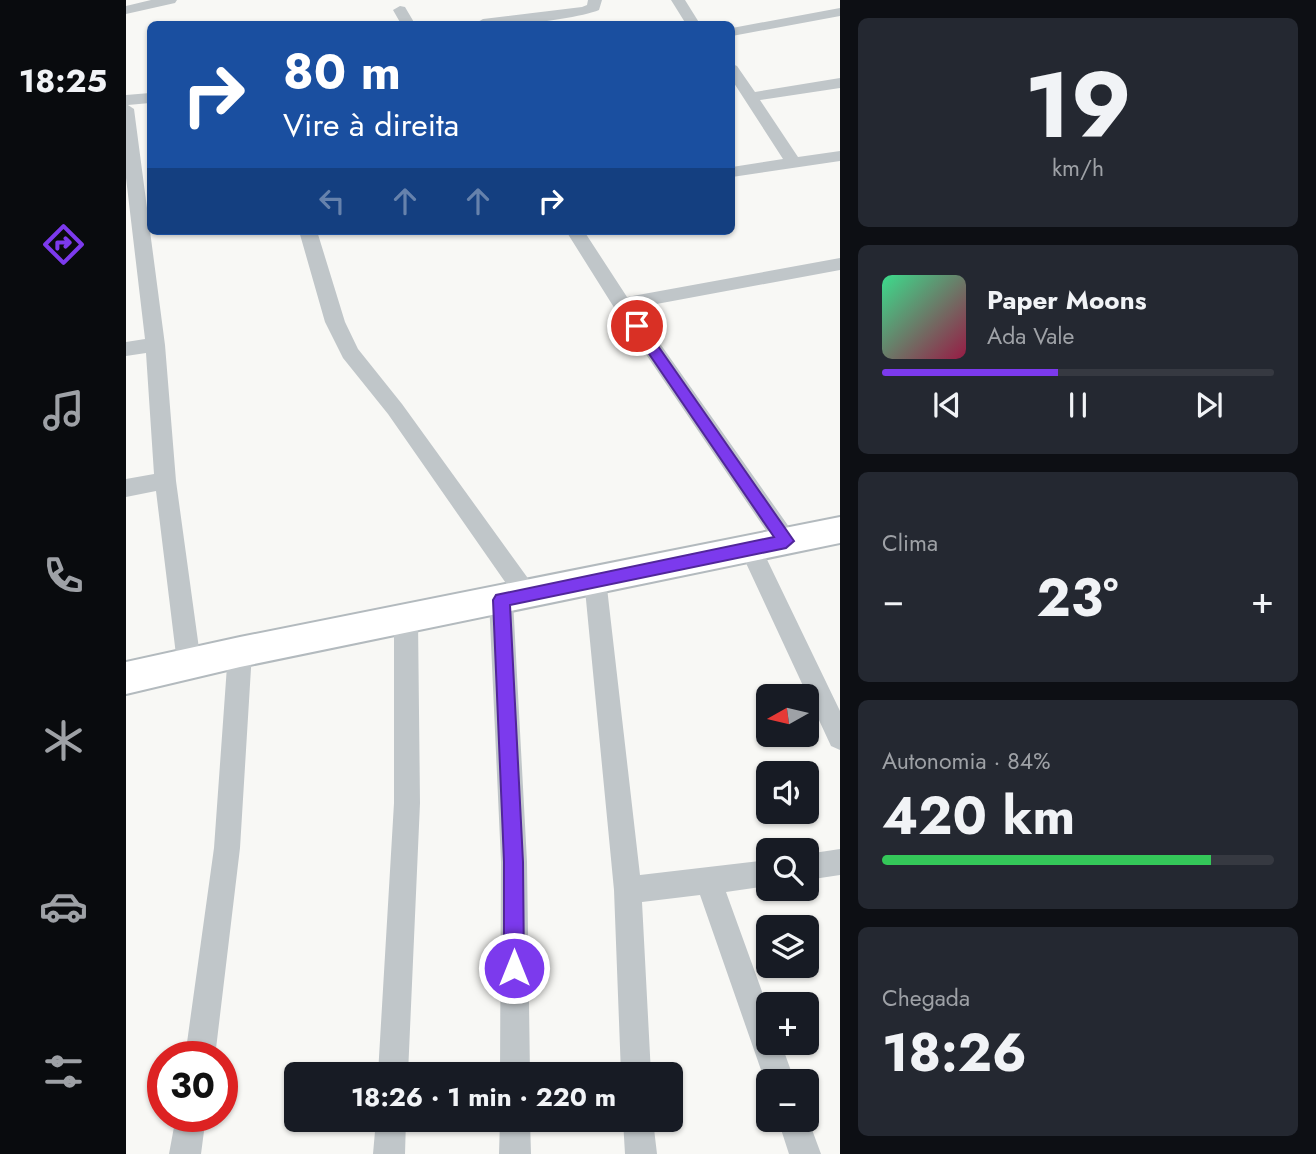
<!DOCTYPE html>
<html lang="pt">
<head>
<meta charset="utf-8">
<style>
  :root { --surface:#171b24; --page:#242831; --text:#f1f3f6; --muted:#9ea1a6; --line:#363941; --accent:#7c3aed }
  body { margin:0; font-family:Jost,sans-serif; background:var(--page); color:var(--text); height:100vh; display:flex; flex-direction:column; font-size:26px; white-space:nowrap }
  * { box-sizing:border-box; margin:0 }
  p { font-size:23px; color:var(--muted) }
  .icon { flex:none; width:38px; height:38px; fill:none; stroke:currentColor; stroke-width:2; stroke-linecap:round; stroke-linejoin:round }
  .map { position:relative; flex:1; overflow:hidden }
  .sheet { display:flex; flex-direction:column; gap:18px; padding:18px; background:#0d0f14; width:476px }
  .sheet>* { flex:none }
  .guide { position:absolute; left:21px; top:21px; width:588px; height:214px; border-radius:10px; box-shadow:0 2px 5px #0004; background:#1a4fa0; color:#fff; overflow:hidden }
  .needle { width:46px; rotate:262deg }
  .buttons { position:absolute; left:630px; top:684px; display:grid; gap:14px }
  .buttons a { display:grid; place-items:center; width:63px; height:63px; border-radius:10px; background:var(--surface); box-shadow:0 2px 5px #0004; font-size:35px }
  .speed { position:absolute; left:21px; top:1041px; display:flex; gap:14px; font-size:35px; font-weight:700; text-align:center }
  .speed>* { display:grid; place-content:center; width:91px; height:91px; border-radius:50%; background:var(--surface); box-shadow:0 2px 5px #0004; line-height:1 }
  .speed .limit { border:10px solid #d22; background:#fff; color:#111 }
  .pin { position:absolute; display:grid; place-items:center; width:60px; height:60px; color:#fff; margin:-30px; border:4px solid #fff; border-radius:50%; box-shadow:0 2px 7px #0007 }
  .me { position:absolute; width:77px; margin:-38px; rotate:0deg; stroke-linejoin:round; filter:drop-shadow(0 0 5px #0008) }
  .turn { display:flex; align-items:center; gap:24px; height:147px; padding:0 21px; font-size:32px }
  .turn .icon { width:91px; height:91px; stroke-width:2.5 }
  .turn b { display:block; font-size:49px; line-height:60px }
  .lanes { display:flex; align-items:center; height:66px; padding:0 21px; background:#0003; justify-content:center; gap:35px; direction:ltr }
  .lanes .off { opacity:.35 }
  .big { font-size:52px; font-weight:700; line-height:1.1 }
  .sheet .tile { flex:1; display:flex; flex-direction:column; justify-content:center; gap:10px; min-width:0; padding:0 24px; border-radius:10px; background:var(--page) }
  .sheet .dial { align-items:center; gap:0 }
  .dial b { font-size:91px; line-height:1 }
  .song { display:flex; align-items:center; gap:21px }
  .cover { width:84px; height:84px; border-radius:10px; background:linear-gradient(135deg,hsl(150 70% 55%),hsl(340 70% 35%)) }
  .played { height:7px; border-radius:4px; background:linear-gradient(90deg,var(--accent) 45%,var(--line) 45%) }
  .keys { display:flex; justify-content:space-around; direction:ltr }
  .heat { display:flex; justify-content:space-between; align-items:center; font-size:38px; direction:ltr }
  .charge { height:10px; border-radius:5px; background:linear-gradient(90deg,#34c759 84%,var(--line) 0) }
  .trip { position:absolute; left:158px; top:1062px; width:399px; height:70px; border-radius:10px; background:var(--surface); box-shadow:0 2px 5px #0004; font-weight:700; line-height:70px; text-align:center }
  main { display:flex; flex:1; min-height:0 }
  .dock { display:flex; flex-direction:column; width:126px; justify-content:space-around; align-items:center; background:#090b0e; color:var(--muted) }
  .dock .icon { width:49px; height:49px }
  .dock .selected { color:var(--accent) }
  .dock b { font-size:32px; color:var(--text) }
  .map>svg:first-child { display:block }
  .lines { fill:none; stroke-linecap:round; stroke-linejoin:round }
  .secondary-casing { stroke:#b3babe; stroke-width:4 }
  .street { fill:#c0c6c9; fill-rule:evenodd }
  .secondary { fill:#fff; fill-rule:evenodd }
  .route { fill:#7c3aed; stroke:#51269a; stroke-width:2 }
</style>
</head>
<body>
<main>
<nav class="dock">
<b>18:25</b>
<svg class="icon selected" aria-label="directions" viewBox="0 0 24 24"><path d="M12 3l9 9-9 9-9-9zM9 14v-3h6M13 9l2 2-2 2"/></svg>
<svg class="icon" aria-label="music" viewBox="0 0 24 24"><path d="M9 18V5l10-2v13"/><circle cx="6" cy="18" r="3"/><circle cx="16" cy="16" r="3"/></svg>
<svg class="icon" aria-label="phone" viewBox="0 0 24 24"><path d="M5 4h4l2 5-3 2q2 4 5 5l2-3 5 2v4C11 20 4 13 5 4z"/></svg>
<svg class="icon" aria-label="climate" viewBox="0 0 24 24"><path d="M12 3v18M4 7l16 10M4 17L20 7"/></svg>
<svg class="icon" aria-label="car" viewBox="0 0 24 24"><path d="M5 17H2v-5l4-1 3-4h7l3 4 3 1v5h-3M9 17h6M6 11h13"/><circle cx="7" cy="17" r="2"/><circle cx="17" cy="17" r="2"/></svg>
<svg class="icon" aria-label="filters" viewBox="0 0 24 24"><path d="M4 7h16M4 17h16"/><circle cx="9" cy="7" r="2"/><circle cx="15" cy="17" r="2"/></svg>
</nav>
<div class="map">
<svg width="714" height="1154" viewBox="0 0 714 1154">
  <rect width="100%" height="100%" fill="#f8f8f5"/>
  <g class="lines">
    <!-- secondary casing -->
    <g class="secondary-casing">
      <path id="secondary" d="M 714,517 L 714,543 L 114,667 L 0,694 L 0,662 L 114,637 Z"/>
    </g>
    <!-- street -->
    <path class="street" d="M 25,0 L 51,0 L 49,3 L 0,14 L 0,6 Z
      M 462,0 L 476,0 L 473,10 C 452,19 370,29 350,23 L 357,19 L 456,7 L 461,5 Z
      M 545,0 L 559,0 L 574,24 L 560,24 Z
      M 274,6 L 279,7 L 289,24 L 275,24 L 267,10 Z
      M 714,8 L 714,16 L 606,36 L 606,28 Z
      M 606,64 L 611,66 L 629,92 L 714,78 L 714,88 L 634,100 L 672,157 L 714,151 L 714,161 L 606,177 L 606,167 L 657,159 L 606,80 Z
      M 24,93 L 24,103 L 2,105 L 8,109 L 39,345 L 50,481 L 75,663 L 71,671 L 63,674 L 55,671 L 51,663 L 30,491 L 0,497 L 0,479 L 28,474 L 20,353 L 0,356 L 0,342 L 19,339 L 0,178 L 0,95 Z
      M 173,231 L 191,231 L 219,322 L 232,349 L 276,404 L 409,588 L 413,595 L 409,602 L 401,605 L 393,602 L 262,414 L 217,358 L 199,322 Z
      M 440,231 L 458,231 L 501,297 L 714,258 L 714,270 L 509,308 L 668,534 L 671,541 L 668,548 L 660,550 L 652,548 L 489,309 Z
      M 624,539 L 632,541 L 714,711 L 714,750 L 705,746 L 613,548 L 616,541 Z
      M 469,569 L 477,572 L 480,579 L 514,875 L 642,860 L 642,886 L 600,892 L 642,1008 L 642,1043 L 655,1043 L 669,1082 L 642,1082 L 642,1090 L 574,895 L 516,902 L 525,1074 L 495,1074 L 488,890 L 458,579 L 461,572 Z
      M 375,590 L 383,593 L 387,600 L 401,862 L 404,1074 L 374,1074 L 375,862 L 363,600 L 367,593 Z
      M 280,610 L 288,613 L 292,620 L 294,803 L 282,1074 L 252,1074 L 268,803 L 268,620 L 272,613 Z
      M 114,641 L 122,645 L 126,652 L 114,848 L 89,1057 L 59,1057 L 88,848 L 102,652 L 106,645 Z
      M 714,849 L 714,875 L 681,880 L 681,854 Z
      M 50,1116 L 80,1116 L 75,1154 L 43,1154 Z
      M 681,1116 L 695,1154 L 663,1154 L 652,1120 L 681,1120 Z
      M 250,1120 L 280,1120 L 279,1154 L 247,1154 Z
      M 374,1120 L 404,1120 L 405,1154 L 373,1154 Z
      M 497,1120 L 527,1120 L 531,1154 L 499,1154 Z"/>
    <!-- secondary -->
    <use href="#secondary" class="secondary"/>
  </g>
  <!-- route -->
  <path class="route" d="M 511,321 L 516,323 L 668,541 L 660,548 L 384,605 L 397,862 L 398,968 L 395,975 L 388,978 L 381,975 L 378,968 L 378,862 L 367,600 L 370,595 L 648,537 L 506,329 L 506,323 Z"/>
</svg>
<div class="buttons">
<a><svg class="needle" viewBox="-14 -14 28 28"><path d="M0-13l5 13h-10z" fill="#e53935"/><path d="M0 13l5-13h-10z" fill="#9ea1a6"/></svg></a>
<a><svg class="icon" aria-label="sound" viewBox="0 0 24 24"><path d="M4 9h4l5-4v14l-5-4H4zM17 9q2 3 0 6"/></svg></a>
<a><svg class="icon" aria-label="search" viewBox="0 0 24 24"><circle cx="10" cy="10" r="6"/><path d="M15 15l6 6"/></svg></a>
<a><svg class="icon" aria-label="layers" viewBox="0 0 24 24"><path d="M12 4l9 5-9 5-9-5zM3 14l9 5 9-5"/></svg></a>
<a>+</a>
<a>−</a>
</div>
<div class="speed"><div class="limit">30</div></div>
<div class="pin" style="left:511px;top:326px;background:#d93025"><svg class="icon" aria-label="arrive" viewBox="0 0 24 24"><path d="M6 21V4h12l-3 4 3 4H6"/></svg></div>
<svg class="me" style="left:388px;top:968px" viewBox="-20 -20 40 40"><circle r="17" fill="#7c3aed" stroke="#fff" stroke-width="3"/><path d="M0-11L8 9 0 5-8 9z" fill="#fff"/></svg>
<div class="trip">18:26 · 1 min · 220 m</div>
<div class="guide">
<div class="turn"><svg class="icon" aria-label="right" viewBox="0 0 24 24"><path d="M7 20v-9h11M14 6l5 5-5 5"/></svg><div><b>80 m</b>Vire à direita</div></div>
<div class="lanes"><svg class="icon off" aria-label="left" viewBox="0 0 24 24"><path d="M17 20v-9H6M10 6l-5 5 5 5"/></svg><svg class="icon off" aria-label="ahead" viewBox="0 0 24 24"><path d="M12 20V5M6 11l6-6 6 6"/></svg><svg class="icon off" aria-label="ahead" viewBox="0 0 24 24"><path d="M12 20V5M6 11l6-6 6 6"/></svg><svg class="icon" aria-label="right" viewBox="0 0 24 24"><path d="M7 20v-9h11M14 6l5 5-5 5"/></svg></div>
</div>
</div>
<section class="sheet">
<div class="tile dial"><b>19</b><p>km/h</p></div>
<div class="tile">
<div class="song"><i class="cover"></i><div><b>Paper Moons</b><p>Ada Vale</p></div></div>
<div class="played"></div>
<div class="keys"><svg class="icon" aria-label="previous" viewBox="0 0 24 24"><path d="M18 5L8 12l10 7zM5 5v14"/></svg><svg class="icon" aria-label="pause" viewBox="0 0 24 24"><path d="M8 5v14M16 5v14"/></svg><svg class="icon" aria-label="next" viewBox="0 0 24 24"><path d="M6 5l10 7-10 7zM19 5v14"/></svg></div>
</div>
<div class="tile"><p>Clima</p>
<div class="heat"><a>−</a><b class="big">23°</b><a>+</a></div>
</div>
<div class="tile"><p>Autonomia · 84%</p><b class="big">420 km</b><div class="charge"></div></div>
<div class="tile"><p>Chegada</p><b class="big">18:26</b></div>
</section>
</main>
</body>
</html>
